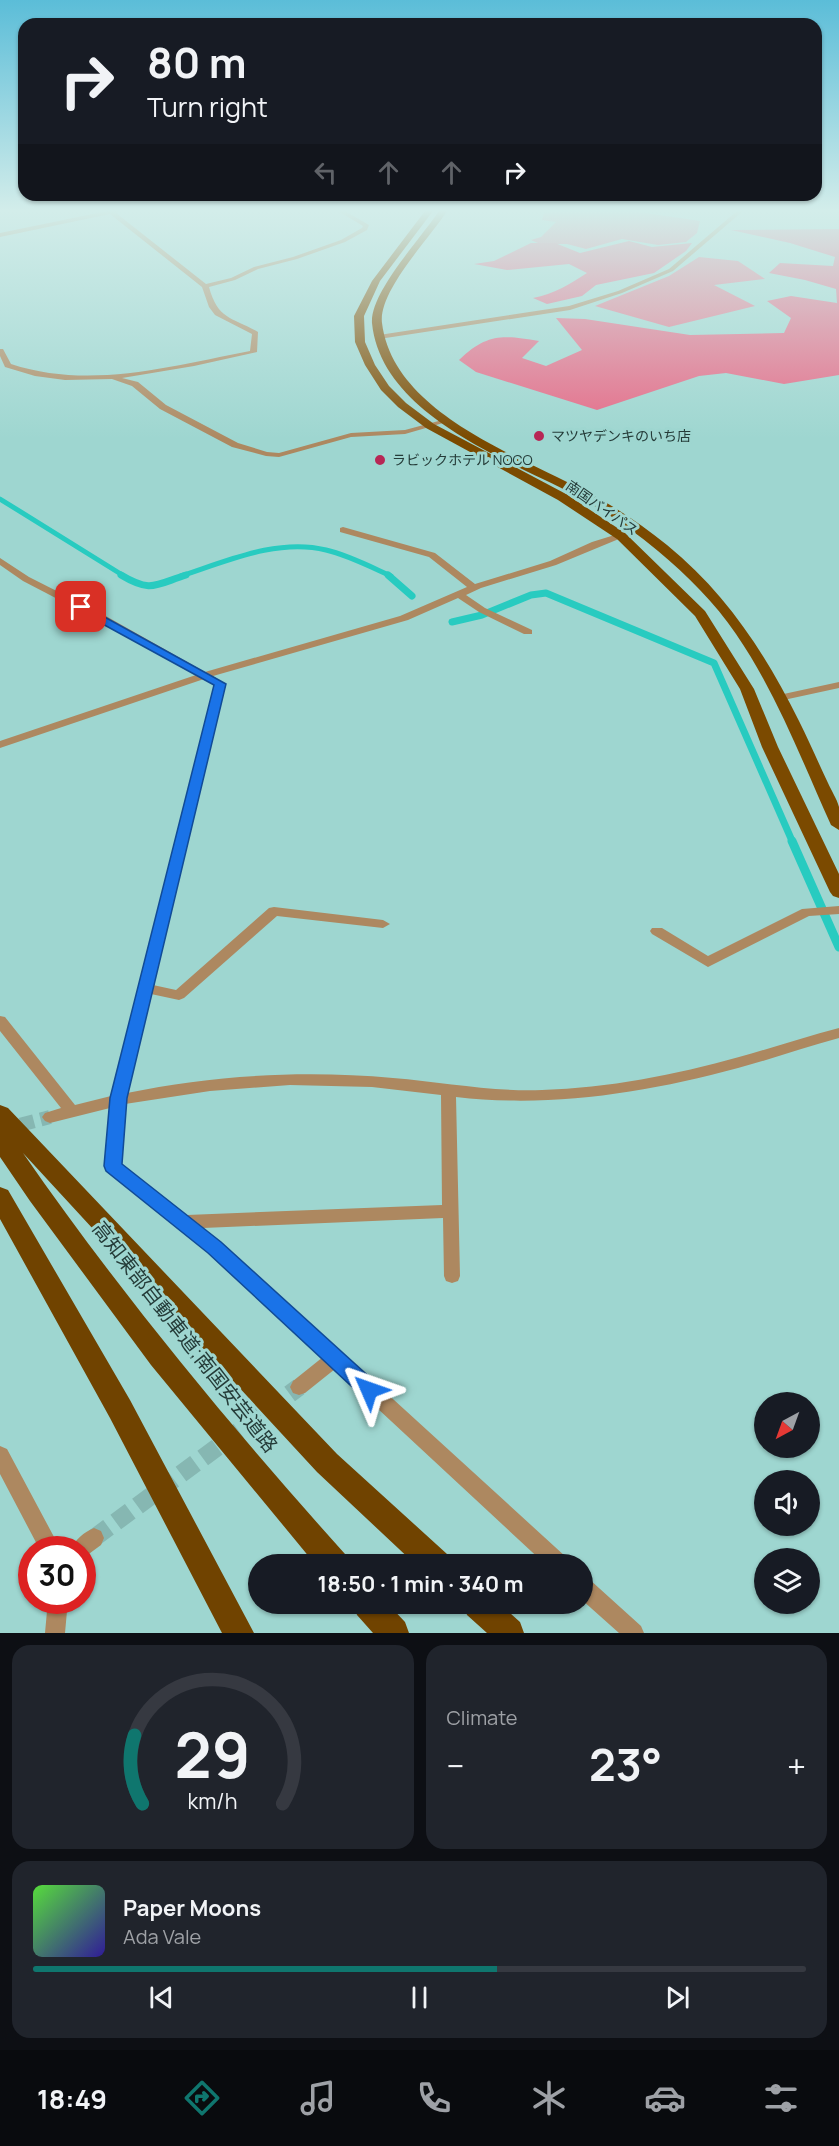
<!DOCTYPE html>
<html lang="en">
<head>
<meta charset="utf-8">
<style>
  :root { --surface:#171b24; --page:#20242c; --text:#f1f3f6; --muted:#9ea1a6; --line:#363941; --accent:#0f766e }
  body { margin:0; font-family:Manrope,"Noto Sans JP",sans-serif; background:var(--page); color:var(--text); height:100vh; display:flex; flex-direction:column; font-size:22px; white-space:nowrap }
  * { box-sizing:border-box; margin:0 }
  p { font-size:20px; color:var(--muted) }
  .icon { flex:none; width:33px; height:33px; fill:none; stroke:currentColor; stroke-width:2; stroke-linecap:round; stroke-linejoin:round }
  .map { position:relative; height:1633px; overflow:hidden }
  .side { display:flex; flex-direction:column; gap:12px; padding:12px; background:#0d0f14; flex:1 }
  .side>* { flex:none }
  .top-card { position:absolute; left:18px; top:18px; width:804px; height:183px; border-radius:18px; box-shadow:0 2px 4px #0004; background:#171b24; color:var(--text); overflow:hidden }
  .needle { width:39px; rotate:221deg }
  .buttons { position:absolute; left:754px; top:1392px; display:grid; gap:12px }
  .buttons a { display:grid; place-items:center; width:66px; height:66px; border-radius:50%; background:var(--surface); box-shadow:0 2px 4px #0004; font-size:30px }
  .speed { position:absolute; left:18px; top:1536px; display:flex; gap:12px; font-size:30px; font-weight:700; text-align:center }
  .speed>* { display:grid; place-content:center; width:78px; height:78px; border-radius:50%; background:var(--surface); box-shadow:0 2px 4px #0004; line-height:1 }
  .speed .limit { border:9px solid #d22; background:#fff; color:#111 }
  .pin { position:absolute; display:grid; place-items:center; width:51px; height:51px; color:#fff; margin:-26px; border-radius:12px; box-shadow:0 3px 9px #0006 }
  .me { position:absolute; width:66px; margin:-33px; rotate:313deg; stroke-linejoin:round; filter:drop-shadow(0 0 4px #0008) }
  .turn { display:flex; align-items:center; gap:21px; height:126px; padding:0 30px; font-size:27px }
  .turn .icon { width:78px; height:78px; stroke-width:2.5 }
  .turn b { display:block; font-size:42px; line-height:51px }
  .lanes { display:flex; align-items:center; height:57px; padding:0 30px; background:#0003; justify-content:center; gap:30px; direction:ltr }
  .lanes .off { opacity:.35 }
  .big { font-size:45px; font-weight:700; line-height:1.1 }
  .side .tile { flex:1; display:flex; flex-direction:column; justify-content:center; gap:9px; min-width:0; padding:0 21px; border-radius:18px; background:var(--page) }
  .side .dial { align-items:center; gap:0 }
  .dial svg { height:156px; overflow:visible; fill:none; stroke:var(--line); stroke-width:7; stroke-linecap:round; text-anchor:middle }
  .dial text { fill:var(--text); stroke:none }
  .song { display:flex; align-items:center; gap:18px }
  .cover { width:72px; height:72px; border-radius:9px; background:linear-gradient(135deg,hsl(110 70% 55%),hsl(250 70% 35%)) }
  .played { height:6px; border-radius:3px; background:linear-gradient(90deg,var(--accent) 60%,var(--line) 60%) }
  .keys { display:flex; justify-content:space-around; direction:ltr }
  .heat { display:flex; justify-content:space-between; align-items:center; font-size:33px; direction:ltr }
  .side .tiles { flex:1; display:grid; gap:12px; grid-template-columns:1fr 1fr }
  .tile:last-child { grid-column:span 2 }
  .trip { position:absolute; left:248px; top:1554px; width:345px; height:60px; border-radius:30px; background:var(--surface); box-shadow:0 2px 4px #0004; font-weight:700; line-height:60px; text-align:center }
  .tab-bar { display:flex; height:96px; justify-content:space-around; align-items:center; background:#090b0e; color:var(--muted) }
  .tab-bar .icon { width:42px; height:42px }
  .tab-bar .current { color:var(--accent) }
  .tab-bar b { font-size:27px; color:var(--text) }
  .map>svg:first-child { display:block }
  .green { fill:#e4788f }
  .forest { fill:#e66986 }
  .lines { fill:none; stroke-linecap:round; stroke-linejoin:round }
  .stream-far2 { stroke:#28cbc0; stroke-width:5 }
  .stream-far1 { stroke:#28cbc0; stroke-width:7 }
  .stream { stroke:#28cbc0; stroke-width:9 }
  .minor-tunnel-far1 { stroke:#86b7b2; stroke-width:14; stroke-dasharray:14 7; stroke-linecap:butt }
  .minor-tunnel { stroke:#86b7b2; stroke-width:18; stroke-dasharray:18 9; stroke-linecap:butt }
  .minor { fill:#ad8860; fill-rule:evenodd }
  .trunk { fill:#7b4a00; fill-rule:evenodd }
  .motorway { fill:#704300; fill-rule:evenodd }
  .route { fill:#1a73e8; stroke:#114b97; stroke-width:1.5 }
  .poi-dot { fill:#b72755; stroke:#9ed6d0; stroke-width:2 }
  .labels { text-anchor:middle; stroke-width:6; stroke-linejoin:round; paint-order:stroke }
  .far-poi-label { font-size:14px; fill:#253c39; stroke:#9ed6d0; text-anchor:start }
  .far-street-label { font-size:14px; fill:#253c39; stroke:#9ed6d0 }
  .near-street-label { font-size:20px; fill:#253c39; stroke:#9ed6d0 }
</style>
</head>
<body>
<div class="map">
<svg width="839" height="1633" viewBox="0 0 839 1633">
  <rect width="100%" height="100%" fill="#9ed6d0"/>
  <!-- green -->
  <path class="green" d="M 561,211 L 632,211 L 700,221 L 697,233 L 686,242 L 658,245 L 622,239 L 586,249 L 567,244 L 540,244 L 531,240 L 541,237 L 556,222 L 542,220 L 544,213 Z
    M 699,257 L 738,261 L 765,279 L 714,285 L 755,306 L 669,327 L 595,306 L 669,276 Z"/>
  <!-- forest -->
  <path class="forest" d="M 839,229 L 839,375 L 784,384 L 726,373 L 699,376 L 597,410 L 476,372 L 459,360 C 487,333 503,335 539,341 L 522,358 L 546,366 L 582,350 L 556,318 L 585,319 L 690,335 L 784,333 L 791,318 L 767,301 L 791,296 L 837,303 L 836,289 L 805,280 L 769,273 L 780,263 L 833,266 L 835,257 L 790,243 L 731,230 Z
    M 629,241 L 652,247 L 692,243 L 686,251 L 654,273 L 596,285 L 582,296 L 547,304 L 533,298 C 554,294 570,284 587,273 L 569,264 L 507,270 L 474,264 L 494,261 L 531,243 L 555,243 L 580,253 Z"/>
  <g class="lines">
    <!-- stream-far2 -->
    <path class="stream-far2" d="M 0,499 L 124,576
      M 181,576 C 227,561 278,538 326,550 C 348,555 371,567 391,576"/>
    <!-- stream-far1 -->
    <path class="stream-far1" d="M 121,575 C 151,593 155,585 186,575
      M 388,575 L 412,596
      M 452,622 L 482,615 L 531,595 L 546,593 L 714,663 L 793,843"/>
    <!-- stream -->
    <path class="stream" d="M 792,841 L 839,947"/>
    <!-- minor-tunnel-far1 -->
    <path class="minor-tunnel-far1" d="M 0,1130 L 50,1117"/>
    <!-- minor-tunnel -->
    <path class="minor-tunnel" d="M 94,1538 L 299,1387"/>
    <!-- minor -->
    <path class="minor" d="M 107,211 L 120,211 L 116,213 L 206,284 L 231,278 L 254,267 L 293,257 L 341,240 L 362,228 L 363,226 L 338,211 L 345,211 L 369,225 L 367,230 L 345,242 L 297,259 L 258,269 L 235,280 L 209,287 C 218,320 232,317 258,332 L 257,352 L 194,366 L 122,378 L 138,382 L 166,405 L 238,443 L 267,452 L 279,453 L 351,433 L 405,430 L 446,419 L 450,421 L 405,434 L 351,437 L 279,457 L 266,456 L 232,447 L 160,409 L 132,386 L 112,379 L 65,380 L 35,376 L 5,367 L 0,356 L 0,349 L 3,349 L 11,364 C 90,390 171,366 250,351 L 252,334 L 215,315 L 209,307 L 202,287 L 110,214 L 0,237 L 0,233 Z
      M 737,211 L 743,211 L 673,271 L 622,293 L 570,310 L 379,339 L 376,337 L 379,335 L 569,306 L 618,291 L 669,269 Z
      M 343,527 L 435,553 L 475,584 L 550,561 L 592,542 L 621,533 L 626,536 L 556,565 L 481,588 L 466,595 L 485,608 L 532,630 L 532,634 L 524,634 L 479,612 L 458,598 L 408,620 L 213,676 L 225,684 L 153,985 L 176,990 L 269,908 L 274,907 L 383,920 L 390,924 L 383,928 L 277,916 L 184,998 L 179,1000 L 151,994 L 127,1093 C 214,1075 304,1070 393,1078 C 443,1082 492,1092 542,1090 C 608,1088 675,1075 739,1057 C 772,1048 805,1037 839,1028 L 839,1038 C 805,1047 772,1059 738,1068 C 645,1093 551,1108 456,1097 L 460,1276 L 458,1281 L 452,1283 L 446,1281 L 444,1276 L 443,1218 L 203,1228 L 221,1242 L 566,1557 L 569,1564 L 545,1564 L 335,1369 L 305,1393 L 299,1395 L 293,1393 L 290,1387 L 293,1381 L 323,1357 L 209,1252 L 107,1170 L 105,1166 L 110,1108 L 50,1123 L 45,1121 L 42,1117 L 45,1113 L 61,1108 L 0,1031 L 0,1016 L 5,1017 L 75,1105 L 111,1096 L 214,685 L 204,679 L 0,748 L 0,741 L 196,675 L 96,619 L 23,581 L 0,565 L 0,558 L 29,577 L 104,615 L 205,672 L 400,616 L 467,587 L 429,557 L 340,532 L 340,528 ZM 290,1085 L 372,1087 L 441,1095 L 442,1205 L 187,1215 L 121,1164 L 125,1104 L 210,1091 Z
      M 839,682 L 839,688 L 779,701 L 774,698 L 779,695 Z
      M 839,906 L 839,914 L 809,916 L 708,967 L 652,934 L 650,931 L 652,928 L 662,928 L 708,956 L 802,909 Z
      M 0,1446 L 7,1449 L 61,1550 L 40,1550 L 0,1474 Z
      M 94,1528 L 101,1531 L 104,1538 L 101,1545 L 82,1559 L 82,1550 L 70,1550 C 75,1540 84,1532 94,1528 Z
      M 582,1576 L 589,1579 L 641,1626 L 644,1633 L 619,1633 L 582,1600 Z
      M 48,1600 L 68,1600 L 65,1633 L 45,1633 Z"/>
    <!-- trunk -->
    <path class="trunk" d="M 425,211 L 433,211 L 380,281 L 364,316 L 365,342 L 375,365 L 389,386 L 406,403 L 434,424 L 566,494 L 625,533 L 705,611 L 754,689 L 778,747 L 839,874 L 839,898 L 833,896 L 830,892 L 762,747 L 740,689 L 695,616 L 617,539 L 558,500 L 426,428 L 398,407 L 381,390 L 365,365 L 355,342 L 354,316 L 372,281 Z
      M 439,211 L 447,211 C 430,238 378,291 382,323 C 393,412 515,454 583,490 C 613,505 641,524 667,545 C 726,593 765,653 799,721 C 809,741 818,762 828,783 C 831,790 837,799 839,807 C 839,814 839,823 839,830 L 831,825 C 802,761 776,692 736,634 C 715,603 687,575 658,551 C 633,530 605,511 575,495 C 506,459 381,414 372,323 C 370,292 422,237 439,211 Z"/>
    <!-- motorway -->
    <path class="motorway" d="M 0,1105 L 8,1108 L 337,1454 L 447,1554 L 451,1564 L 415,1564 L 317,1472 L 23,1153 C 121,1294 230,1426 345,1554 L 349,1564 L 315,1564 L 151,1365 L 30,1201 L 0,1157 Z
      M 0,1187 L 8,1190 L 130,1400 L 254,1633 L 222,1633 L 110,1418 L 0,1219 Z
      M 353,1604 L 388,1604 L 405,1622 L 409,1633 L 373,1633 L 357,1615 Z
      M 463,1604 L 500,1604 L 520,1622 L 524,1633 L 487,1633 L 467,1615 Z"/>
  </g>
  <!-- sky -->
  <linearGradient id="sky" x2="0" y2="1"><stop stop-color="#5bbdd8"/><stop offset="0.48" stop-color="#d3edea"/><stop offset="1" stop-color="#d3edea" stop-opacity="0"/></linearGradient>
  <rect width="839" height="439" fill="url(#sky)"/>
  <!-- route -->
  <path class="route" d="M 81,604 L 226,684 L 127,1098 L 122,1164 L 221,1242 L 376,1383 L 379,1390 L 376,1396 L 369,1399 L 362,1396 L 208,1253 L 106,1171 L 104,1166 L 110,1098 L 214,685 L 77,610 L 77,605 Z"/>
  <!-- markers -->
  <g class="poi-dot">
    <circle cx="539" cy="436" r="6"/>
    <circle cx="380" cy="460" r="6"/>
  </g>
  <g class="labels">
    <!-- far-poi labels -->
    <g class="far-poi-label">
      <text x="551" y="441">マツヤデンキのいち店</text>
      <text x="392" y="465">ラビックホテル NOCO</text>
    </g>
    <!-- far-street labels -->
    <g class="far-street-label">
      <text transform="translate(602 508) rotate(35)" y="5">南国バイパス</text>
    </g>
    <!-- near-street labels -->
    <g class="near-street-label">
      <text transform="translate(185 1337) rotate(52)" y="7">高知東部自動車道;南国安芸道路</text>
    </g>
  </g>
</svg>
<div class="buttons">
<a><svg class="needle" viewBox="-14 -14 28 28"><path d="M0-13l5 13h-10z" fill="#e53935"/><path d="M0 13l5-13h-10z" fill="#9ea1a6"/></svg></a>
<a><svg class="icon" aria-label="sound" viewBox="0 0 24 24"><path d="M4 9h4l5-4v14l-5-4H4zM17 9q2 3 0 6"/></svg></a>
<a><svg class="icon" aria-label="layers" viewBox="0 0 24 24"><path d="M12 4l9 5-9 5-9-5zM3 14l9 5 9-5"/></svg></a>
</div>
<div class="speed"><div class="limit">30</div></div>
<div class="pin" style="left:81px;top:607px;background:#d93025"><svg class="icon" aria-label="arrive" viewBox="0 0 24 24"><path d="M6 21V4h12l-3 4 3 4H6"/></svg></div>
<svg class="me" style="left:369px;top:1390px" viewBox="-20 -20 40 40"><path d="M0-17L14 15 0 8-14 15z" fill="#1a73e8" stroke="#fff" stroke-width="4"/></svg>
<div class="trip">18:50 · 1 min · 340 m</div>
<div class="top-card">
<div class="turn"><svg class="icon" aria-label="right" viewBox="0 0 24 24"><path d="M7 20v-9h11M14 6l5 5-5 5"/></svg><div><b>80 m</b>Turn right</div></div>
<div class="lanes"><svg class="icon off" aria-label="left" viewBox="0 0 24 24"><path d="M17 20v-9H6M10 6l-5 5 5 5"/></svg><svg class="icon off" aria-label="ahead" viewBox="0 0 24 24"><path d="M12 20V5M6 11l6-6 6 6"/></svg><svg class="icon off" aria-label="ahead" viewBox="0 0 24 24"><path d="M12 20V5M6 11l6-6 6 6"/></svg><svg class="icon" aria-label="right" viewBox="0 0 24 24"><path d="M7 20v-9h11M14 6l5 5-5 5"/></svg></div>
</div>
</div>
<section class="side">
<div class="tiles">
<div class="tile dial"><svg viewBox="0 0 100 80">
<path d="M14 69A42 42 0 1 1 86 69"/>
<path d="M14 69A42 42 0 0 1 10 34" stroke="#0f766e"/>
<text x="50" y="56" font-size="32" font-weight="700">29</text>
<text x="50" y="72" font-size="11">km/h</text>
</svg></div>
<div class="tile"><p>Climate</p>
<div class="heat"><a>−</a><b class="big">23°</b><a>+</a></div>
</div>
<div class="tile">
<div class="song"><i class="cover"></i><div><b>Paper Moons</b><p>Ada Vale</p></div></div>
<div class="played"></div>
<div class="keys"><svg class="icon" aria-label="previous" viewBox="0 0 24 24"><path d="M18 5L8 12l10 7zM5 5v14"/></svg><svg class="icon" aria-label="pause" viewBox="0 0 24 24"><path d="M8 5v14M16 5v14"/></svg><svg class="icon" aria-label="next" viewBox="0 0 24 24"><path d="M6 5l10 7-10 7zM19 5v14"/></svg></div>
</div>
</div>
</section>
<nav class="tab-bar">
<b>18:49</b>
<svg class="icon current" aria-label="directions" viewBox="0 0 24 24"><path d="M12 3l9 9-9 9-9-9zM9 14v-3h6M13 9l2 2-2 2"/></svg>
<svg class="icon" aria-label="music" viewBox="0 0 24 24"><path d="M9 18V5l10-2v13"/><circle cx="6" cy="18" r="3"/><circle cx="16" cy="16" r="3"/></svg>
<svg class="icon" aria-label="phone" viewBox="0 0 24 24"><path d="M5 4h4l2 5-3 2q2 4 5 5l2-3 5 2v4C11 20 4 13 5 4z"/></svg>
<svg class="icon" aria-label="climate" viewBox="0 0 24 24"><path d="M12 3v18M4 7l16 10M4 17L20 7"/></svg>
<svg class="icon" aria-label="car" viewBox="0 0 24 24"><path d="M5 17H2v-5l4-1 3-4h7l3 4 3 1v5h-3M9 17h6M6 11h13"/><circle cx="7" cy="17" r="2"/><circle cx="17" cy="17" r="2"/></svg>
<svg class="icon" aria-label="filters" viewBox="0 0 24 24"><path d="M4 7h16M4 17h16"/><circle cx="9" cy="7" r="2"/><circle cx="15" cy="17" r="2"/></svg>
</nav>
</body>
</html>
